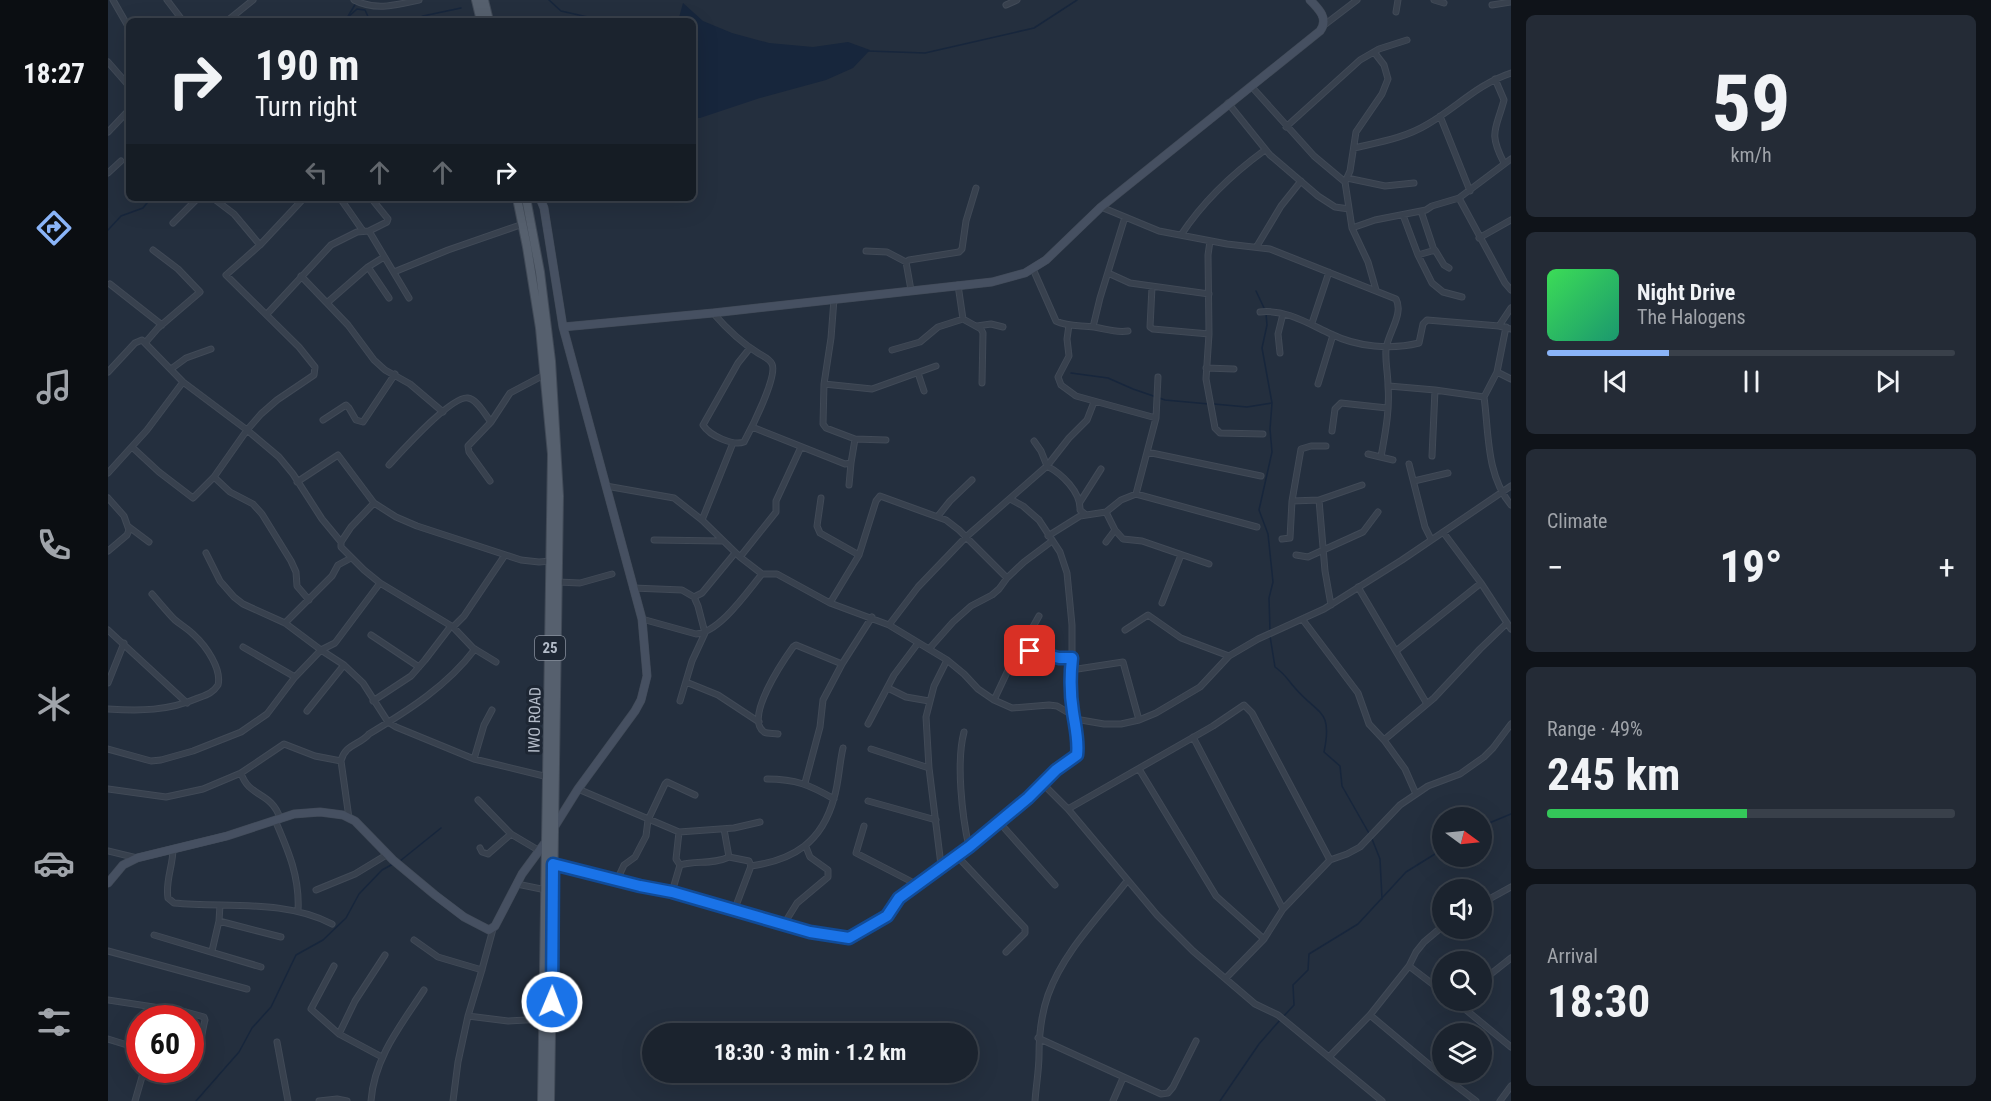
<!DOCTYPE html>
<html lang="en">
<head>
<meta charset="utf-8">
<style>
  :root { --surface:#1b232e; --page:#242b36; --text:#f1f3f6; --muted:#a0a4aa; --line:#39404a; --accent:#8ab4f8 }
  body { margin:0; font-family:"Roboto Condensed",sans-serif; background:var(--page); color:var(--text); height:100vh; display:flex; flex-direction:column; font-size:22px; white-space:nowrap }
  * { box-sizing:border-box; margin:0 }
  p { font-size:20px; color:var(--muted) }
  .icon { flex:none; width:33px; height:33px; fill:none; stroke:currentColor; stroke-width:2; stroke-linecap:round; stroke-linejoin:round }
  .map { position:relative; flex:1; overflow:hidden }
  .panel { display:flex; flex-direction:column; gap:15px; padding:15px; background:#0f1319; width:480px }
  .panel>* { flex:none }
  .banner { position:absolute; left:18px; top:18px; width:570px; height:183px; border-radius:9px; box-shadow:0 6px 24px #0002,0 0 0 2px var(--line); background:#1b232e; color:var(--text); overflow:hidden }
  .needle { width:39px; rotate:105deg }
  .controls { position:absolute; left:1324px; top:807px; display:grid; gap:12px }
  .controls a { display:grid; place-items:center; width:60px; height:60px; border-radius:50%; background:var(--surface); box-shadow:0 6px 24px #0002,0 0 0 2px var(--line); font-size:30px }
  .speed { position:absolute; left:18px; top:1005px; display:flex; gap:12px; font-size:30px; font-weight:700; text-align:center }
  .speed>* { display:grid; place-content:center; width:78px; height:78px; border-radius:50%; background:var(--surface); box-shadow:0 6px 24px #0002,0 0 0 2px var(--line); line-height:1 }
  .speed .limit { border:9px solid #d22; background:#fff; color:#111 }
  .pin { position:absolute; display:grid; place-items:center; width:51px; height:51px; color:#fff; margin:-26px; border-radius:12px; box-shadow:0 3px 9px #0006 }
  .me { position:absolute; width:66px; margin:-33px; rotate:1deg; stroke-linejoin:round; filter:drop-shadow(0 0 4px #0008) }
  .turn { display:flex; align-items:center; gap:21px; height:126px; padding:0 30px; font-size:27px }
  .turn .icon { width:78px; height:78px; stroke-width:2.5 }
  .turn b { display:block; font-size:42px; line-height:51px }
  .lanes { display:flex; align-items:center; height:57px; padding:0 30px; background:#0003; justify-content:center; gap:30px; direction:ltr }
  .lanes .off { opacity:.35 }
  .big { font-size:45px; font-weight:700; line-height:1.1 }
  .panel .card { flex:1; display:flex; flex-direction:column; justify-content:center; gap:9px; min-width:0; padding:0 21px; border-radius:9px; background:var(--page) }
  .panel .dial { align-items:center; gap:0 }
  .dial b { font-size:78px; line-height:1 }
  .song { display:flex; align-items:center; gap:18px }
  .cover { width:72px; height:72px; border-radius:9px; background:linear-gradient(135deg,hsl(130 70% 55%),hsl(160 70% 35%)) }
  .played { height:6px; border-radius:3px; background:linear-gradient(90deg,var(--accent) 30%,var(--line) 30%) }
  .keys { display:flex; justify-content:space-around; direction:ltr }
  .heat { display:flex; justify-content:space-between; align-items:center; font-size:33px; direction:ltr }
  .charge { height:9px; border-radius:4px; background:linear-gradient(90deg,#34c759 49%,var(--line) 0) }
  .trip { position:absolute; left:534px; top:1023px; width:336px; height:60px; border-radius:30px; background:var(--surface); box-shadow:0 6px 24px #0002,0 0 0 2px var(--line); font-weight:700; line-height:60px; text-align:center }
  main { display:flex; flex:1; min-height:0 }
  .dock { display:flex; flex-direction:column; width:108px; justify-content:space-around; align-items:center; background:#0b0e12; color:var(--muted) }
  .dock .icon { width:42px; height:42px }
  .dock .active { color:var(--accent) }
  .dock b { font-size:27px; color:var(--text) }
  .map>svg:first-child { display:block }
  .water { fill:#17263c }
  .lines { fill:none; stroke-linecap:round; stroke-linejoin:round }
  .stream { stroke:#17263c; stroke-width:1.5 }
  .street-casing { stroke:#414a57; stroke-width:7 }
  .secondary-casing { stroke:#414a57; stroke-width:9 }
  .primary-casing { stroke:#414a57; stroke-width:10 }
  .street { stroke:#38414e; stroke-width:5 }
  .secondary { stroke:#465061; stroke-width:8 }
  .primary { stroke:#56606e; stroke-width:8 }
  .route-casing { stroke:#114b97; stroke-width:15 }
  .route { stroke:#1a73e8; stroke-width:10 }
  .labels { text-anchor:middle; stroke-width:6; stroke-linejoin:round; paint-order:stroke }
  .shield { fill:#1d2633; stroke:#878f9c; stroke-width:1.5 }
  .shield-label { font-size:15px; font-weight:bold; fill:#b4bcc9 }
  .street-label { font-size:16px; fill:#b4bcc9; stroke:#1d2633 }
</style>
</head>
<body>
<main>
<nav class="dock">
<b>18:27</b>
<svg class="icon active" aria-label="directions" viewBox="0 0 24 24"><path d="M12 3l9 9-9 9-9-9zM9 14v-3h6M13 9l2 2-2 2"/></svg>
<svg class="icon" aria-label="music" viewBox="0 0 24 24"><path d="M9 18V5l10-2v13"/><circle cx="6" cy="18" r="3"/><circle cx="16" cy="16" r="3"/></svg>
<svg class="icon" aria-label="phone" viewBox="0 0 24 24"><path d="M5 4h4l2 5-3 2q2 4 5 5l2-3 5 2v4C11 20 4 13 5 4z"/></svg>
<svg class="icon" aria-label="climate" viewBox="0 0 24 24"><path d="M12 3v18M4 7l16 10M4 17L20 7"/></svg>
<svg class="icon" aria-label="car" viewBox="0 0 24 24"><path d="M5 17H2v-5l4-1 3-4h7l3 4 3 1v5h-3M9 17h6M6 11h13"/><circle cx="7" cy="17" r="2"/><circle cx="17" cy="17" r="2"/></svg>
<svg class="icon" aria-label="filters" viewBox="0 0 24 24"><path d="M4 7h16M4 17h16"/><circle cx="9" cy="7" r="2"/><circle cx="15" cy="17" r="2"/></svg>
</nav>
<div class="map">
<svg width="1403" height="1101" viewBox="0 0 1403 1101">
  <rect width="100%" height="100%" fill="#242f3e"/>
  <!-- water -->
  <path class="water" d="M 575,3 L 595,21 L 624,33 L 661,43 L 705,47 L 740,42 L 762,50 L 745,68 L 718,80 L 652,98 L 592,118 L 585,118 L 585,21 L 570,21 Z"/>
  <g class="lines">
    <!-- stream -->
    <path class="stream" d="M 441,0 L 453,11 L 484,18 L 490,21
      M 239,18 L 249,9 L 257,10 L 262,21
      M 231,21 L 239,18 L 248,3
      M 304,21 L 315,16 L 353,8
      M 760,51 L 817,53 L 926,28 L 969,0
      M 0,230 L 13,216 L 35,208 L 43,198
      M 1148,291 L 1157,310
      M 1158,314 L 1159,325 L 1154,348 L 1164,403 L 1162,429 L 1164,452 L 1151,510 L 1160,534 L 1165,582 L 1161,598 L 1162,631
      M 963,373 L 1000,378 L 1025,389 L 1057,400 L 1101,404
      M 1106,404 L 1139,407 L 1164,403
      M 1162,636 L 1167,667 C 1177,674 1180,680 1187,688 C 1210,715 1225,709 1216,752 L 1232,766 L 1234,786 L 1262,835
      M 1374,826 L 1403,814
      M 1264,839 L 1272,859 L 1274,899
      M 292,861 L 333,828
      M 1175,1017 L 1186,1005 L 1185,985 L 1200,970 L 1201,954 L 1250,924 L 1298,872 L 1335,849
      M 88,1101 L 131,1052 L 144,1028 L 163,1007 L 188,955 L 215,940 L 238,918 L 251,894 L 274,870 L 285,864
      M 1112,1101 L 1151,1044 L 1172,1020"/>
    <!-- street casing -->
    <g class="street-casing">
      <path id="street" d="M 5,0 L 21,28
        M 59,0 L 75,21
        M 246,0 C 268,11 288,5 311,0
        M 1326,0 L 1336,3
        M 898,5 L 909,0
        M 1384,5 L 1403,2
        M 1288,12 L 1290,0
        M 119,21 L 145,0
        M 1215,26 L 1249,0
        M 1266,52 L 1276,65 L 1280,79 L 1274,94 L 1248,132 L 1242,171 L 1237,182 L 1244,228 L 1260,262 L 1268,290
        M 0,62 L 21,86
        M 1387,79 L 1396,100 C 1388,130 1380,132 1396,163
        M 1143,86 L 1206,156 L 1237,182
        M 1120,103 L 1162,155 L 1210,196 L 1227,207 L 1241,209
        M 1332,116 L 1362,191
        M 1178,127 L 1252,60 L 1271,49 L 1299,40
        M 0,132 L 21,110
        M 1246,148 C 1272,142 1297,138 1320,124 C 1349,107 1370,84 1403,73
        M 0,173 L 13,161
        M 1239,178 L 1277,186 L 1306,183
        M 105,198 L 126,214 L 152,245
        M 232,198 L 255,231
        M 1351,198 L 1397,283 L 1403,290
        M 993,207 L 1051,231 L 1119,244 L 1162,249 L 1288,299 C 1296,314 1280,333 1278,349 C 1277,362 1280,373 1280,386 C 1282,410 1277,434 1273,457
        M 1313,211 L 1326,250
        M 1295,215 L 1310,255 L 1324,283 L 1335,292 L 1354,297
        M 65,223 L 90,198
        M 1244,228 L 1267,220 L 1318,210 L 1324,206 L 1351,198 L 1403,159
        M 261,231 L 301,298
        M 1073,235 C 1096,200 1124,174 1157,150
        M 1371,238 L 1403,220
        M 1102,241 L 1100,255 L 1101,334 L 1098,379 L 1107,428 L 1112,433 L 1155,434
        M 1149,246 L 1173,206 L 1193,181
        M 758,251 L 779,252 L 798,262 L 803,290
        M 1310,255 L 1327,250 L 1336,265 L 1341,268
        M 798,262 L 801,260 L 851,252 L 854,249 L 858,221 L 868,188
        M 260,267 L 281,298
        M 925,269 L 948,321 C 960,327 973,325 986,327 C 998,329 1008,333 1020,331
        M 286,272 L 340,250 L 415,224
        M 1000,273 L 1022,283 L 1101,294
        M 193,276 L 240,325 L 266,360 L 277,370 L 302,384 L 335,412
        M 2,284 L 54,325
        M 850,285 L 855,319
        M 1044,287 L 1042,327 L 1045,329 L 1101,334
        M 726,299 L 723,338 L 716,384 L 715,424 L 718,428 L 747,439 L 778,440
        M 220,302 L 260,267 L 276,257
        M 1152,312 C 1178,309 1201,324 1223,334 C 1249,347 1283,350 1311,343 L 1315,324 L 1319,320 L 1391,326 L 1403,329
        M 605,313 C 619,329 632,342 650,353 C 655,356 662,359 664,364 C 670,376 643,429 636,442 C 625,446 602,436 595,425 L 630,363 L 642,348
        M 159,314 L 223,245 L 249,232 L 261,231 L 279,222 L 280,219 L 263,198
        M 1204,323 L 1221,272
        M 961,325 L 959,339 L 961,356 L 950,377 L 953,385 L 968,396 L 1048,418
        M 869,326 L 883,324 L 895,327
        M 1391,326 L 1403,308
        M 985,327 L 992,298 L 1017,217
        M 37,343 L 50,328 L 92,292 L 70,269 L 45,250
        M 784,350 L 812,342 L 830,327 L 855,319 L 873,329 L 875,333 L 874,383
        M 1172,353 L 1170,334 L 1175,314
        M 1098,368 L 1126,369
        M 63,369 L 78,358 L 103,349
        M 0,372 L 27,343 L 34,340 L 75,382 L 139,430 L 171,457 L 185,474 L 214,519 L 233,542 L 233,547 L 256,570 L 272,583 L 345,627 L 365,648 L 388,662
        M 1389,372 L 1403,379
        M 810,373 L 816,391
        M 716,384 L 764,389 L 828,366
        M 1210,384 L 1225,335
        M 1281,386 L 1327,390 L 1376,397 C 1381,433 1378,475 1403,505
        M 1376,397 L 1389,372 L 1398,327
        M 215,420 L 238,405 L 241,408 L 248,420 L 255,422 L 287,374
        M 644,427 L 737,464 L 743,463 L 747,439
        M 1224,431 L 1227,409 L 1233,403 L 1279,408
        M 926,441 L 933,451 L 939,466 C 954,474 973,492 972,510 L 978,515
        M 24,447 L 51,472 L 85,498 L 106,477 L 139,430 L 153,414 L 169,400 L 206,375 L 207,367 L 191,347 L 118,275 L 152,245 L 196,198
        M 1039,452 L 1153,476
        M 1260,454 L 1285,460
        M 1324,456 L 1327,390
        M 1301,464 L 1317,527 L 1323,539
        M 281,465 C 293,452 344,395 360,398 C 369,399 378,416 383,422
        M 0,473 L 39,430 L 75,382
        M 106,477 L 122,492 L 145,504 L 154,514 L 183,561 L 188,572 L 189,586 L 201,600
        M 382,481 L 361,452 L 360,446 L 383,422 L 402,393 L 438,374
        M 1306,481 L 1340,473
        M 189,482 L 230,455 L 266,503 L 288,517 L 309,526 L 413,560 L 431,562 L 443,561
        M 741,485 L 743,463
        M 498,486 L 566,498 L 594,520 L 632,557 L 654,574 L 669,574 L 722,603 L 781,625 L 839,660 L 856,674 L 870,689 L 886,700 L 904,708 L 941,705 L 949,706 L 966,716 L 967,719 L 996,724 L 1013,724 L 1031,720 L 1048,713 L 1092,687 L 1121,656 L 1150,639 L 1216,609 L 1294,560 L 1403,486
        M 1028,494 L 1048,418 L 1050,377
        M 0,498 L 16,516 L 21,530 L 19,535 L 0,551
        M 713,498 L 709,526 L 712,533 L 751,555
        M 902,499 L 915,506 L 931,520 L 952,552 L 959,573 L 964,625 L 964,658 L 962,683 L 966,716
        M 1211,500 L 1254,485
        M 1184,501 L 1211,500 L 1217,571 L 1223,605
        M 972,502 L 993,469
        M 998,512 L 1007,530 L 1015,539 L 1034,541 L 1101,564
        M 830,516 L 842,501 L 864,480
        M 594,520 L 625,443
        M 21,527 L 41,542
        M 1335,532 L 1373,583 L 1403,629
        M 940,536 L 972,516 L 998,512 L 1013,500 L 1028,494 L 1149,527
        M 1174,539 L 1182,538 L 1184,501 L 1193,449 L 1203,446 L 1218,446
        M 546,540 L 613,541
        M 233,542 L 243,527 L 266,503
        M 998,542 L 1007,530
        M 98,553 L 112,581 L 126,597 L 135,604 L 177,623 L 213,650 L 236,665 L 255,683 L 280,722 L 288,727 L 366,759 L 440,777
        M 1188,555 L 1200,557 L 1255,532 L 1270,512
        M 632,557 L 668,512 L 668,501 L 693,447
        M 450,582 L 472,583 L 504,574
        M 1250,587 L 1319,704
        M 525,588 L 574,590 L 586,597 L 590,606 L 597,633 L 584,661 L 572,701
        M 586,597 L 594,593 L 627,553
        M 722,603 L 751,555 L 768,501 L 772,496 L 838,520 L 851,530 L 899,578
        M 1054,603 L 1073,555
        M 534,619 L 588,634 C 612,632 639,592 654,574
        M 1195,620 L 1250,693 L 1261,724 L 1276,740 L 1297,769 L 1308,794
        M 177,623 L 224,576 L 230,565 L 243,558
        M 781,625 L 810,587 L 858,537 L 939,466 L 961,438 L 979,420 L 986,402
        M 345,627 L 356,616 L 397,555
        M 0,630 L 79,703
        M 1017,630 L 1040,615 L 1073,638 L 1121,656
        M 263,635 L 311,667
        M 135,647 L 187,677
        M 821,649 L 845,622 L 863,606 L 884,595 L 891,589 L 899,578 L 916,562 L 944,541
        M 912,650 L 931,616
        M 1288,651 L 1373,583
        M 963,670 L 1015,662 L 1031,720
        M 578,682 L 610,695 L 651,722
        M 0,683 L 16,643
        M 780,688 L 798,697 L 821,701
        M 886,700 L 902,666 L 912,650 L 951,658 L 964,658
        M 265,701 L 303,676 L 317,660 L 343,626
        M 0,709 C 32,711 60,711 90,698 C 98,695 105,693 110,685 C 114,669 98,646 86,635 C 80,629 73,625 67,620 C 59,612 52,603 44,594
        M 199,711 L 236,665
        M 760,724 L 786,675 L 810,643
        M 856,732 C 848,762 854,816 861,847
        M 670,734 C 666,733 660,734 656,732 C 636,718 675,661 685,647 L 688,645 L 734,664
        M 1085,737 L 1175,909
        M 1276,740 L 1326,698 L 1372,649 L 1399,623
        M 0,749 L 43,761 L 53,760 L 85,751 L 133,732 L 159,714 L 187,677 L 213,650 L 227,643 L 272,583
        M 763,749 L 821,768
        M 366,759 L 376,725 L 384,710
        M 1031,769 L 1108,896 L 1156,939
        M 133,773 C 141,798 163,791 172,818
        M 659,779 C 688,779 702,785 726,799
        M 697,783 L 712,727 L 715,700 L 734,664 L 764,617
        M 935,784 L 960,809 L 1049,915 L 1085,951 L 1147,1004 L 1170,1015 L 1274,1101
        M 0,789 L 58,797 L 95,789 L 133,773 L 176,744 L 207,756 L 233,761
        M 470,789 L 571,832 L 626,828 L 652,822
        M 370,800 L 403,834 L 430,850
        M 760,801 L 828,820
        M 960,809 L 1105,726 L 1136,705 L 1144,713 L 1222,860
        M 241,818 L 233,761 C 237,744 252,745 261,734 C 301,710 339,686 367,649
        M 167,820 C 180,850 192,877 190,911
        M 891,822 L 947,885
        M 756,826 L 748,853 L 808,884
        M 372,848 L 374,852 L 380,854 L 403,834
        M 65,849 C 65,866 57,882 60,898 L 66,903 C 118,908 177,899 224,924
        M 0,851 L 29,858
        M 849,856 L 917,928 L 917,933 L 898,952
        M 621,857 L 641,861 L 643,866
        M 445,864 L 532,887 L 564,892 L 702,932 L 741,938 L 779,916 L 791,898 L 861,847 L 920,798 L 948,770 L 967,758 L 970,753 L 967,719
        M 572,865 C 589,860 604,865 621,857 L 616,829
        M 833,865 L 821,768 L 818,717 L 826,686 L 839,660
        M 509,880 L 516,865 L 527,857 L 538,836 L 540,820 L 557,784 L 559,782 L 587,795
        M 409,884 L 438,890
        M 208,890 L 247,874 L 280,854
        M 564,892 L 572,865 L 568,859 L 571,832
        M 1374,903 L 1403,887
        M 626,911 L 643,866 C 686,860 714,842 726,798 C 731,782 731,765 735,748
        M 111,921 L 173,937
        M 676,924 L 689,903 L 720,877 L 720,870 L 702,857 L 698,847
        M 46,935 L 153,967
        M 306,940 L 330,957 L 374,970
        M 0,951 L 139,989
        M 104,951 L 111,921 L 112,905
        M 226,966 L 203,1009 L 231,1034 L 274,1057
        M 1301,966 L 1335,992
        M 1118,978 L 1156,939 L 1175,909 L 1222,860 L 1239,854 L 1252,847 L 1292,805 L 1320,786 L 1352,774 L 1376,757 L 1385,748 L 1403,724
        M 1374,981 L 1403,958
        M 0,1000 L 78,1012 L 96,1017 L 97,1020 C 94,1030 91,1059 87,1065 L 82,1065
        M 1346,1000 L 1403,1047
        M 1262,1015 L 1325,1068 L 1368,1101
        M 360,1016 L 400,1021 L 436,1019
        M 231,1034 L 247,1001 L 277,955
        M 930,1038 L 1053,1094 L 1060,1093 L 1065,1087 L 1088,1041
        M 0,1039 L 32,1049
        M 169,1042 L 180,1101
        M 1221,1057 L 1262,1015 L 1301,966 L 1308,952 L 1316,942 L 1335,926
        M 27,1101 L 36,1070
        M 211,1101 L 229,1099 L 239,1101
        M 263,1101 C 266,1058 293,1025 316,990
        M 345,1101 L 350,1062 L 360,1016 L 373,973 L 385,929
        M 927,1101 C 928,1086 931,1070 931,1055 C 931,1034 933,1015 940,995 C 956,951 991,917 1019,881
        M 1005,1101 L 1015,1078
        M 1392,1101 L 1403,1086"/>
    </g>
    <!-- secondary casing -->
    <g class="secondary-casing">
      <path id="secondary" d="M 432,198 L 436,208 L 455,327 L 534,619 L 539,676 L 533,700 L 527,711 L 470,789 L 445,829
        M 455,327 L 605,313 L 884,282 L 917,273 L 938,260 L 993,207 L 1212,31 C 1221,19 1211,9 1202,0
        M 0,883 L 15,865 L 29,858 L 119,836 L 186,814 L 212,812 L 235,815 L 247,821 L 285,860 L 327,895 L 356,917 L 381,930 L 387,926 L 414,874 L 439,840"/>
    </g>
    <!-- primary casing -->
    <g class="primary-casing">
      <path id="primary" d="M 368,0 L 373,21
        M 376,0 L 381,21
        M 409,198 L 419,247 L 432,328 L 444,454 L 434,1101
        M 418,198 L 432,272 L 443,361 L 451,496 L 442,1101"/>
    </g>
    <!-- street -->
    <use href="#street" class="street"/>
    <!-- secondary -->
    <use href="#secondary" class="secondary"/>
    <!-- primary -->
    <use href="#primary" class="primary"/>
  </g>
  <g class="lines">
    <!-- route casing -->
    <g class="route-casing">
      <path id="route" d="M 444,1002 L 445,864 L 532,886 L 564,892 L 702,932 L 741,938 L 779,916 L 791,898 L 861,847 L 920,798 L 948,770 L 969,755 C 971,741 967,726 965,712 C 962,694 962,676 964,658 L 951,658 L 922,651"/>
    </g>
    <!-- route -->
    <use href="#route" class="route"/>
  </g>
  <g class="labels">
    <!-- shield labels -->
    <rect class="shield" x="427" y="636" width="30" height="24" rx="4.5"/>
    <g class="shield-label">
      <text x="442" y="653">25</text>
    </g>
    <!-- street labels -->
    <g class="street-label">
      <text transform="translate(426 720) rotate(-89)" y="6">IWO ROAD</text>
    </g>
  </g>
</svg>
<div class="controls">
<a><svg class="needle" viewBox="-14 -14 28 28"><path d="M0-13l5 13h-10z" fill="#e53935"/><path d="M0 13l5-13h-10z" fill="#a0a4aa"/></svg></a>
<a><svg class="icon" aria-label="sound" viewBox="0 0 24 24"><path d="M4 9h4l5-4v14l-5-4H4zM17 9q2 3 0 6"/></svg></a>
<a><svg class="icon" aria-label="search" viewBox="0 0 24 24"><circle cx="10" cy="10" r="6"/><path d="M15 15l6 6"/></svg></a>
<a><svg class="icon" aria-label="layers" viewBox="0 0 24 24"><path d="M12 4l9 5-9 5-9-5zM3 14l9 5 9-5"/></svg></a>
</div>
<div class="speed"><div class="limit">60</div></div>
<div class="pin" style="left:922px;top:651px;background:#d93025"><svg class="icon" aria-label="arrive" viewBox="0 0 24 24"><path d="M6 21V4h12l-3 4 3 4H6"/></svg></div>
<svg class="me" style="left:444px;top:1002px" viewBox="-20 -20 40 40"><circle r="17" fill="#1a73e8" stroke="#fff" stroke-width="3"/><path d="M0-11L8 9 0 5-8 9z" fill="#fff"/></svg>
<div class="trip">18:30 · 3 min · 1.2 km</div>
<div class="banner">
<div class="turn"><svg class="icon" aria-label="right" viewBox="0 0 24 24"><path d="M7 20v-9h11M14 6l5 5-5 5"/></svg><div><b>190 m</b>Turn right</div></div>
<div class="lanes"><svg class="icon off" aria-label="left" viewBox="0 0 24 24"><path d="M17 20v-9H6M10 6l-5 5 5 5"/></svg><svg class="icon off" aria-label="ahead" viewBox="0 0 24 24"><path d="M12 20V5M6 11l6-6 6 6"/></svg><svg class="icon off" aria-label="ahead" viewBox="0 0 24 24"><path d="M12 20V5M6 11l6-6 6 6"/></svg><svg class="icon" aria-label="right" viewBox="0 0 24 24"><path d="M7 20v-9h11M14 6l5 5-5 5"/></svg></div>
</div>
</div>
<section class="panel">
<div class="card dial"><b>59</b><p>km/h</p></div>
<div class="card">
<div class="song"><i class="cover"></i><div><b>Night Drive</b><p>The Halogens</p></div></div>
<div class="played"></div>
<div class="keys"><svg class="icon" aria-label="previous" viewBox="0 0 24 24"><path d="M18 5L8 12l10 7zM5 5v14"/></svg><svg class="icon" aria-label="pause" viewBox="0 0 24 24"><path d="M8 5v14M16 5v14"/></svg><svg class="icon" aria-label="next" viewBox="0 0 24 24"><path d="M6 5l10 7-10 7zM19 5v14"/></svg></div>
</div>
<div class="card"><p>Climate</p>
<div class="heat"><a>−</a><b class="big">19°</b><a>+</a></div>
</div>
<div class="card"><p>Range · 49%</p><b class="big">245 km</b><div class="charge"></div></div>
<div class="card"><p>Arrival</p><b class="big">18:30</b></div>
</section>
</main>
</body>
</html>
